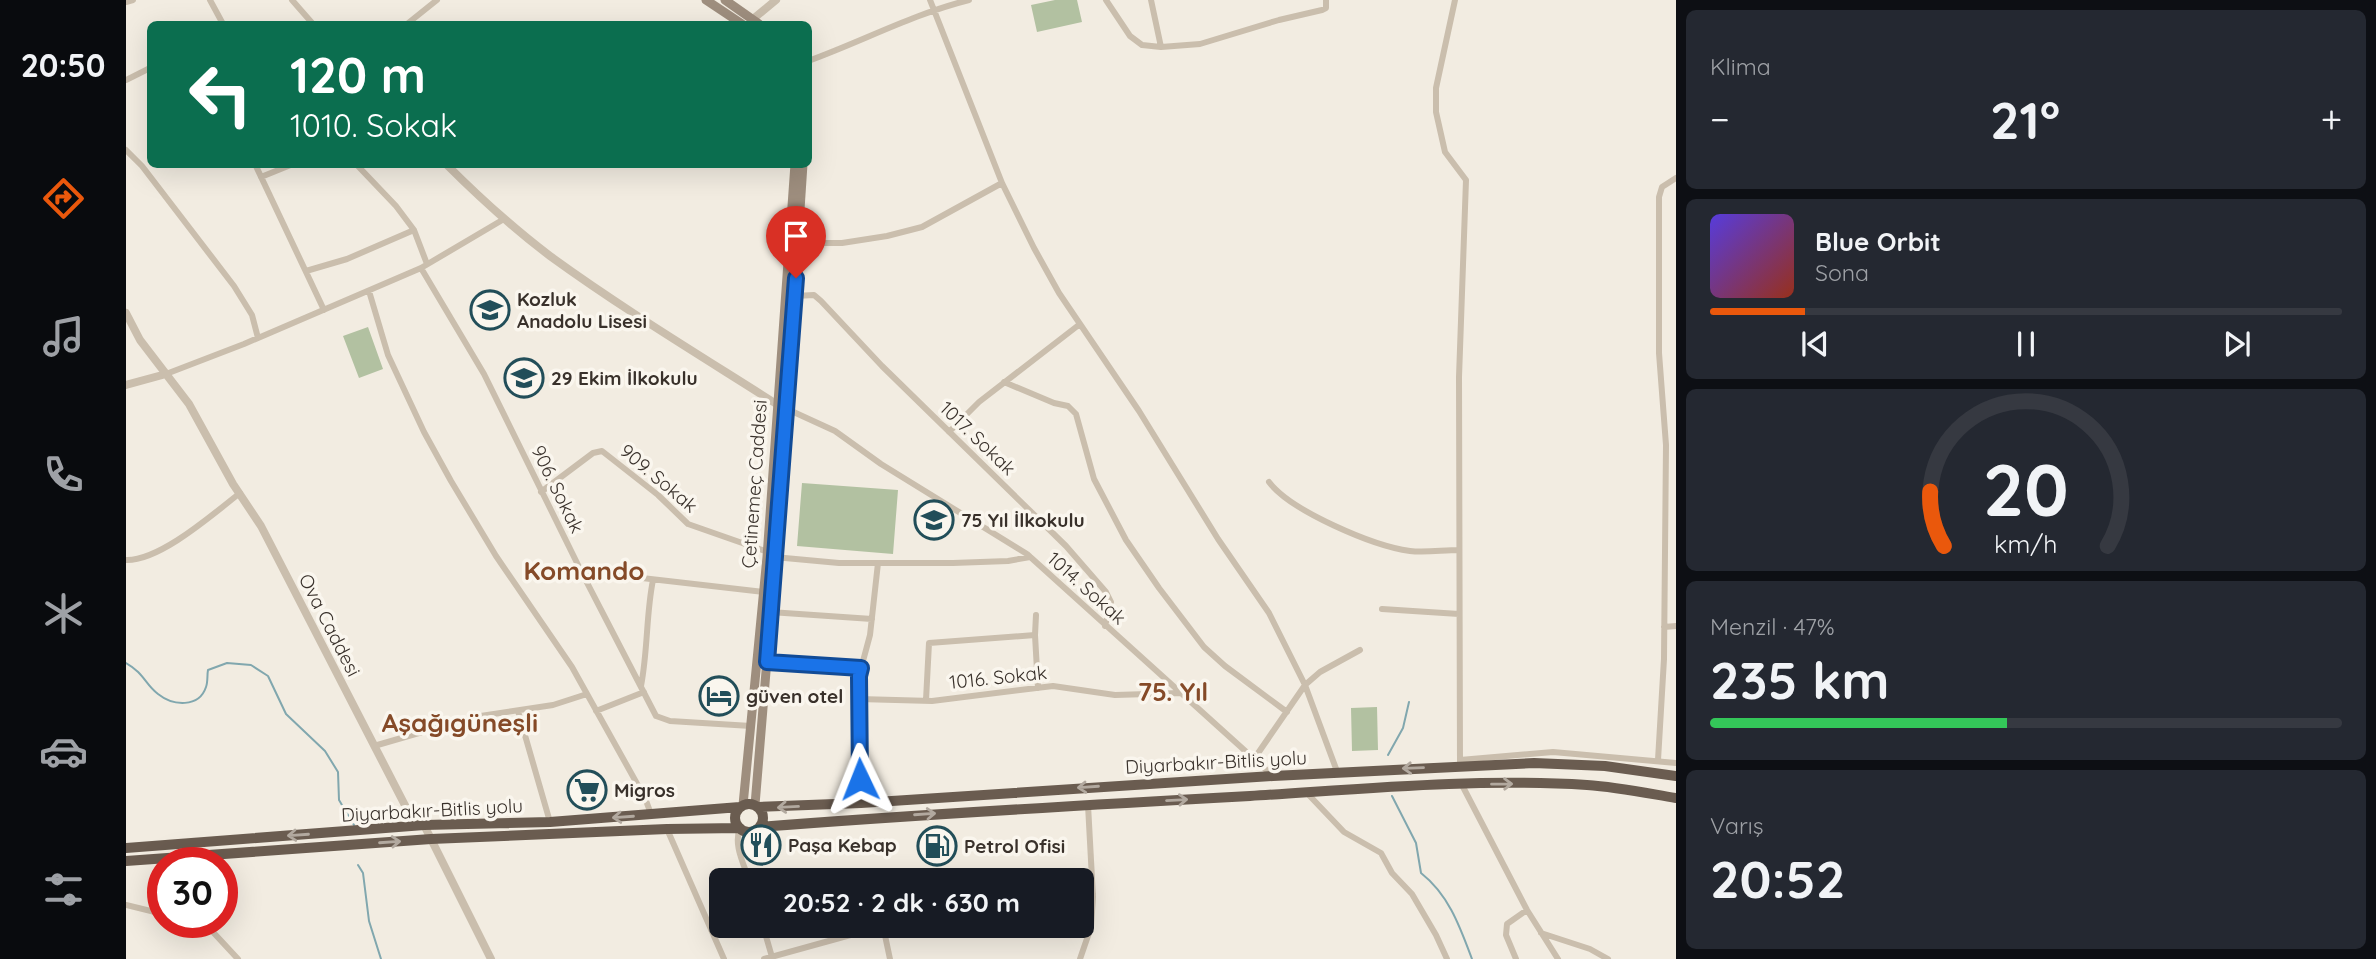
<!DOCTYPE html>
<html lang="tr">
<head>
<meta charset="utf-8">
<style>
  :root { --surface:#171b24; --page:#242831; --text:#f1f3f6; --muted:#9ea1a6; --line:#363941; --accent:#ea580c }
  body { margin:0; font-family:Quicksand,sans-serif; background:var(--page); color:var(--text); height:100vh; display:flex; flex-direction:column; font-size:26px; white-space:nowrap }
  * { box-sizing:border-box; margin:0 }
  p { font-size:23px; color:var(--muted) }
  .icon { flex:none; width:38px; height:38px; fill:none; stroke:currentColor; stroke-width:2; stroke-linecap:round; stroke-linejoin:round }
  .map { position:relative; flex:1; overflow:hidden }
  .sheet { display:flex; flex-direction:column; gap:10px; padding:10px; background:#0d0f14; width:700px }
  .sheet>* { flex:none }
  .guide { position:absolute; left:21px; top:21px; width:665px; height:147px; border-radius:10px; box-shadow:0 7px 28px #0002; background:#0b6e4f; color:#fff; overflow:hidden }
  .speed { position:absolute; left:21px; top:847px; display:flex; gap:14px; font-size:35px; font-weight:700; text-align:center }
  .speed>* { display:grid; place-content:center; width:91px; height:91px; border-radius:50%; background:var(--surface); box-shadow:0 7px 28px #0002; line-height:1 }
  .speed .limit { border:10px solid #d22; background:#fff; color:#111 }
  .pin { position:absolute; display:grid; place-items:center; width:60px; height:60px; color:#fff; margin:-72px -30px; border-radius:50% 50% 50% 0; rotate:-45deg; box-shadow:0 0 7px #0007 }
  .pin .icon { rotate:45deg }
  .me { position:absolute; width:77px; margin:-38px; rotate:358deg; stroke-linejoin:round; filter:drop-shadow(0 0 5px #0008) }
  .turn { display:flex; align-items:center; gap:24px; height:147px; padding:0 28px; font-size:32px }
  .turn .icon { width:91px; height:91px; stroke-width:2.5 }
  .turn b { display:block; font-size:49px; line-height:60px }
  .big { font-size:52px; font-weight:700; line-height:1.1 }
  .sheet .card { flex:1; display:flex; flex-direction:column; justify-content:center; gap:10px; min-width:0; padding:0 24px; border-radius:10px; background:var(--page) }
  .sheet .dial { align-items:center; gap:0 }
  .dial svg { height:182px; overflow:visible; fill:none; stroke:var(--line); stroke-width:7; stroke-linecap:round; text-anchor:middle }
  .dial text { fill:var(--text); stroke:none }
  .song { display:flex; align-items:center; gap:21px }
  .cover { width:84px; height:84px; border-radius:10px; background:linear-gradient(135deg,hsl(250 70% 55%),hsl(10 70% 35%)) }
  .played { height:7px; border-radius:4px; background:linear-gradient(90deg,var(--accent) 15%,var(--line) 15%) }
  .keys { display:flex; justify-content:space-around; direction:ltr }
  .heat { display:flex; justify-content:space-between; align-items:center; font-size:38px; direction:ltr }
  .charge { height:10px; border-radius:5px; background:linear-gradient(90deg,#34c759 47%,var(--line) 0) }
  .trip { position:absolute; left:583px; top:868px; width:385px; height:70px; border-radius:10px; background:var(--surface); box-shadow:0 7px 28px #0002; font-weight:700; line-height:70px; text-align:center }
  main { display:flex; flex:1; min-height:0 }
  .menu { display:flex; flex-direction:column; width:126px; justify-content:space-around; align-items:center; background:#090b0e; color:var(--muted) }
  .menu .icon { width:49px; height:49px }
  .menu .selected { color:var(--accent) }
  .menu b { font-size:32px; color:var(--text) }
  .map>svg:first-child { display:block }
  .green { fill:#b2c1a1 }
  .lines { fill:none; stroke-linecap:round; stroke-linejoin:round }
  .stream { stroke:#81a7ae; stroke-width:2 }
  .minor { stroke:#cabead; stroke-width:6 }
  .tertiary { stroke:#cabead; stroke-width:8 }
  .secondary { stroke:#9e8e7e; stroke-width:9 }
  .trunk { stroke:#6a5c50; stroke-width:10 }
  .oneway { stroke:#b2a99f }
  .route-casing { stroke:#114b97; stroke-width:18 }
  .route { stroke:#1a73e8; stroke-width:12 }
  .labels { text-anchor:middle; stroke-width:7; stroke-linejoin:round; paint-order:stroke }
  .poi-label { font-size:19px; font-weight:bold; fill:#39312b; stroke:#faf6ee; text-anchor:start }
  .street-label { font-size:19px; fill:#39312b; stroke:#faf6ee }
  .district-label { font-size:26px; font-weight:bold; fill:#854a28; stroke:#faf6ee }
</style>
</head>
<body>
<main>
<nav class="menu">
<b>20:50</b>
<svg class="icon selected" aria-label="directions" viewBox="0 0 24 24"><path d="M12 3l9 9-9 9-9-9zM9 14v-3h6M13 9l2 2-2 2"/></svg>
<svg class="icon" aria-label="music" viewBox="0 0 24 24"><path d="M9 18V5l10-2v13"/><circle cx="6" cy="18" r="3"/><circle cx="16" cy="16" r="3"/></svg>
<svg class="icon" aria-label="phone" viewBox="0 0 24 24"><path d="M5 4h4l2 5-3 2q2 4 5 5l2-3 5 2v4C11 20 4 13 5 4z"/></svg>
<svg class="icon" aria-label="climate" viewBox="0 0 24 24"><path d="M12 3v18M4 7l16 10M4 17L20 7"/></svg>
<svg class="icon" aria-label="car" viewBox="0 0 24 24"><path d="M5 17H2v-5l4-1 3-4h7l3 4 3 1v5h-3M9 17h6M6 11h13"/><circle cx="7" cy="17" r="2"/><circle cx="17" cy="17" r="2"/></svg>
<svg class="icon" aria-label="filters" viewBox="0 0 24 24"><path d="M4 7h16M4 17h16"/><circle cx="9" cy="7" r="2"/><circle cx="15" cy="17" r="2"/></svg>
</nav>
<div class="map">
<svg width="1550" height="959" viewBox="0 0 1550 959">
  <rect width="100%" height="100%" fill="#f2ece1"/>
  <!-- green -->
  <path class="green" d="M 929,0 L 951,0 L 956,22 L 911,32 L 905,5 Z
    M 242,327 L 257,369 L 233,378 L 217,336 Z
    M 676,483 L 772,490 L 767,554 L 671,546 Z
    M 1251,707 L 1252,750 L 1226,751 L 1225,708 Z"/>
  <g class="lines">
    <!-- stream -->
    <path class="stream" d="M 0,663 C 18,673 19,684 32,694 C 47,706 73,708 80,687 C 82,682 81,675 82,670 L 101,663 L 125,665 L 142,676 L 160,714 L 199,751 L 212,772 L 213,800 L 228,825
      M 1262,755 L 1277,728 L 1283,702
      M 1266,796 L 1290,843 L 1295,873 C 1323,895 1334,927 1346,959
      M 232,865 L 237,873 L 243,921 L 255,959"/>
    <!-- minor -->
    <path class="minor" d="M 84,0 L 97,24
      M 166,0 L 187,24
      M 804,0 L 876,183 L 908,248 L 933,293 L 1013,411 L 1092,539 L 1143,613 L 1179,685 L 1212,774
      M 980,0 L 1004,36 L 1016,45 L 1035,47 L 1025,0
      M 1329,0 L 1310,88 L 1310,112 L 1319,152 L 1340,180 L 1333,377 L 1334,767
      M 0,2 L 7,0
      M 281,24 L 311,0
      M 1035,47 L 1074,44 L 1153,20 L 1196,10 L 1200,8 L 1200,0
      M 682,61 C 737,41 787,14 843,0
      M 0,80 L 24,68
      M 0,150 L 16,166 L 108,286 L 126,315 L 132,338
      M 129,164 L 198,310
      M 230,164 L 270,206 L 288,230 L 301,264
      M 135,177 L 167,164
      M 673,243 L 716,243 L 761,236 L 796,227 L 876,183
      M 295,268 L 358,374 L 455,571 L 530,716 L 544,721 L 625,726
      M 180,271 L 221,259 L 288,230
      M 243,291 L 262,355 L 298,432 L 325,481 L 370,556 L 446,667 L 519,798 L 525,814
      M 669,296 L 688,295 L 695,301 L 756,366 L 940,546 L 980,592 L 985,602 L 979,626
      M 40,374 L 118,344 L 295,268 L 378,219
      M 878,382 L 928,403 L 942,406 L 950,414 L 968,479 L 1000,540 L 1033,588 L 1078,647 L 1099,666 L 1161,712
      M 661,409 L 709,431 L 755,464 L 901,554 L 1147,776
      M 823,432 L 853,402 L 954,324
      M 1143,482 C 1165,511 1247,546 1284,551 C 1299,553 1317,550 1333,550
      M 415,492 L 467,453 L 476,451 L 532,495 L 562,524 L 642,552
      M 648,557 L 713,563 L 827,563 L 882,561 L 904,557
      M 0,560 C 34,561 87,514 114,493
      M 455,571 L 638,592
      M 1256,609 L 1333,614
      M 644,612 L 746,619
      M 910,615 L 909,635 L 912,688
      M 1538,627 L 1550,626
      M 641,662 L 735,668
      M 515,686 C 522,650 520,614 527,580
      M 733,699 L 806,701 L 927,686 L 989,695 L 1055,693
      M 800,700 L 803,643 L 909,635
      M 392,711 L 424,822
      M 470,711 L 518,692
      M 248,746 L 348,717 L 427,705 L 461,694
      M 1128,759 L 1179,685 L 1194,672 L 1234,650
      M 1334,760 L 1427,752 L 1550,763
      M 1532,760 L 1538,659 L 1540,445 L 1533,353 L 1533,197 L 1536,187 L 1550,178
      M 1336,785 L 1401,910 L 1432,959
      M 1180,792 L 1218,832 L 1255,853 L 1266,873 L 1286,894 L 1310,935 L 1321,959
      M 735,803 L 733,676 L 744,635 L 752,563
      M 614,828 C 607,845 618,864 623,880
      M 541,829 L 598,959
      M 956,894 L 967,894
      M 0,905 L 37,914
      M 67,922 L 86,931 L 112,959
      M 637,926 L 646,957
      M 757,926 L 764,959
      M 1415,933 L 1464,949 L 1482,959
      M 638,959 L 757,926
      M 954,959 L 965,927 L 967,897 L 962,805
      M 1390,959 L 1380,935 L 1381,924 L 1401,910"/>
    <!-- tertiary -->
    <path class="tertiary" d="M 627,19 L 650,0
      M 320,164 C 353,197 387,228 424,256 C 497,309 575,356 652,405
      M 0,313 L 14,340 L 63,404 L 107,484 L 135,526 L 284,815 L 298,825 L 365,959
      M 0,385 L 40,374"/>
    <!-- secondary -->
    <path class="secondary" d="M 580,0 L 616,24
      M 599,0 L 633,24
      M 617,805 L 641,557 L 669,164
      M 629,805 L 658,453 L 677,164"/>
    <!-- trunk -->
    <path class="trunk" d="M609 818a14 14 0 1 1 28 0a14 14 0 1 1-28 0Z
      M 632,807 L 735,803 L 1147,776 L 1408,763 L 1479,766 L 1550,776
      M 634,827 C 797,814 960,805 1124,796 C 1236,789 1349,778 1461,785 C 1491,787 1520,793 1550,798
      M 0,848 L 298,825 L 424,822 L 614,807
      M 0,861 L 305,839 L 541,829 L 614,828"/>
  </g>
  <!-- one-way arrows -->
  <defs><path id="oneway-shaft" d="M-6 0H5M1.5-3L5.5 0L1.5 3" fill="none" stroke-width="1.6" stroke-linecap="round" stroke-linejoin="round" transform="scale(1.75)"/></defs>
  <g class="oneway">
    <use href="#oneway-shaft" transform="translate(1287 768) rotate(178)"/>
    <use href="#oneway-shaft" transform="translate(1376 784) rotate(-1)"/>
    <use href="#oneway-shaft" transform="translate(962 787) rotate(176)"/>
    <use href="#oneway-shaft" transform="translate(1051 800) rotate(-3)"/>
    <use href="#oneway-shaft" transform="translate(662 807) rotate(177)"/>
    <use href="#oneway-shaft" transform="translate(799 814) rotate(-4)"/>
    <use href="#oneway-shaft" transform="translate(497 817) rotate(176)"/>
    <use href="#oneway-shaft" transform="translate(172 835) rotate(176)"/>
    <use href="#oneway-shaft" transform="translate(264 842) rotate(-4)"/>
  </g>
  <g class="lines">
    <!-- route casing -->
    <g class="route-casing">
      <path id="route" d="M 670,278 L 641,662 L 735,668 L 733,676 L 734,779"/>
    </g>
    <!-- route -->
    <use href="#route" class="route"/>
  </g>
  <!-- icons -->
  <defs>
    <g id="school-ring" transform="scale(2.0125)"><circle r="9.5" fill="#faf6ee" stroke="#224e59" stroke-width="1.5"/><path d="M0-5L7-2L0 1L-7-2ZM-4 1L0 2.5L4 1V4Q0 6-4 4Z" fill="#224e59"/></g>
    <g id="hotel-ring" transform="scale(2.0125)"><circle r="9.5" fill="#faf6ee" stroke="#224e59" stroke-width="1.5"/><path d="M-6-4.5h1.5V1H6V5H4.5V3h-9V5H-6ZM-4 0a1.8 1.8 0 1 1 3.6 0ZM.5 0V-2.5h3Q6-2.5 6 0Z" fill="#224e59"/></g>
    <g id="supermarket-ring" transform="scale(2.0125)"><circle r="9.5" fill="#faf6ee" stroke="#224e59" stroke-width="1.5"/><path d="M-6-5.5h2.5l.6 2H6L4.5 2H-2.5L-4.4-4H-6ZM-1.5 3.2a1.3 1.3 0 1 0 .1 0ZM3 3.2a1.3 1.3 0 1 0 .1 0Z" fill="#224e59"/></g>
    <g id="restaurant-ring" transform="scale(2.0125)"><circle r="9.5" fill="#faf6ee" stroke="#224e59" stroke-width="1.5"/><path d="M-5-6h1v4h1v-4h1v4h1v-4h1v5L-1.5 .5V6h-2V.5L-5-1ZM5-6V6H3V1.5H1.5Q1.5-4 5-6Z" fill="#224e59"/></g>
    <g id="fuel-ring" transform="scale(2.0125)"><circle r="9.5" fill="#faf6ee" stroke="#224e59" stroke-width="1.5"/><path d="M-5.5-6h7V0h2V4h1.3V-2.5L3-4.5l.8-.8L6-3V5H2.5V1h-1V6h-7ZM-4.2-4.7v3.2H.2V-4.7Z" fill="#224e59"/></g>
  </defs>
  <g fill-rule="evenodd">
    <use href="#school-ring" x="364" y="310"/>
    <use href="#school-ring" x="398" y="378"/>
    <use href="#school-ring" x="808" y="520"/>
    <use href="#hotel-ring" x="593" y="696"/>
    <use href="#supermarket-ring" x="461" y="790"/>
    <use href="#restaurant-ring" x="635" y="845"/>
    <use href="#fuel-ring" x="811" y="846"/>
  </g>
  <g class="labels">
    <!-- poi labels -->
    <g class="poi-label">
      <text x="391" y="306">Kozluk<tspan x="391" dy="22">Anadolu Lisesi</tspan></text>
      <text x="425" y="385">29 Ekim İlkokulu</text>
      <text x="835" y="527">75 Yıl İlkokulu</text>
      <text x="620" y="703">güven otel</text>
      <text x="488" y="797">Migros</text>
      <text x="662" y="852">Paşa Kebap</text>
      <text x="838" y="853">Petrol Ofisi</text>
    </g>
    <!-- street labels -->
    <g class="street-label">
      <text transform="translate(852 438) rotate(44)" y="7">1017. Sokak</text>
      <text transform="translate(533 478) rotate(40)" y="7">909. Sokak</text>
      <text transform="translate(628 484) rotate(-86)" y="7">Çetinemeç Caddesi</text>
      <text transform="translate(432 489) rotate(64)" y="7">906. Sokak</text>
      <text transform="translate(961 588) rotate(42)" y="7">1014. Sokak</text>
      <text transform="translate(204 625) rotate(63)" y="7">Ova Caddesi</text>
      <text transform="translate(872 677) rotate(-6)" y="7">1016. Sokak</text>
      <text transform="translate(1090 762) rotate(-3)" y="7">Diyarbakır-Bitlis yolu</text>
      <text transform="translate(306 810) rotate(-3)" y="7">Diyarbakır-Bitlis yolu</text>
    </g>
    <!-- district labels -->
    <g class="district-label">
      <text x="458" y="580">Komando</text>
      <text x="1047" y="701">75. Yıl</text>
      <text x="334" y="732">Aşağıgüneşli</text>
    </g>
  </g>
</svg>
<div class="speed"><div class="limit">30</div></div>
<div class="pin" style="left:670px;top:278px;background:#d93025"><svg class="icon" aria-label="arrive" viewBox="0 0 24 24"><path d="M6 21V4h12l-3 4 3 4H6"/></svg></div>
<svg class="me" style="left:734px;top:779px" viewBox="-20 -20 40 40"><path d="M0-17L14 15 0 8-14 15z" fill="#1a73e8" stroke="#fff" stroke-width="4"/></svg>
<div class="trip">20:52 · 2 dk · 630 m</div>
<div class="guide">
<div class="turn"><svg class="icon" aria-label="left" viewBox="0 0 24 24"><path d="M17 20v-9H6M10 6l-5 5 5 5"/></svg><div><b>120 m</b>1010. Sokak</div></div>
</div>
</div>
<section class="sheet">
<div class="card"><p>Klima</p>
<div class="heat"><a>−</a><b class="big">21°</b><a>+</a></div>
</div>
<div class="card">
<div class="song"><i class="cover"></i><div><b>Blue Orbit</b><p>Sona</p></div></div>
<div class="played"></div>
<div class="keys"><svg class="icon" aria-label="previous" viewBox="0 0 24 24"><path d="M18 5L8 12l10 7zM5 5v14"/></svg><svg class="icon" aria-label="pause" viewBox="0 0 24 24"><path d="M8 5v14M16 5v14"/></svg><svg class="icon" aria-label="next" viewBox="0 0 24 24"><path d="M6 5l10 7-10 7zM19 5v14"/></svg></div>
</div>
<div class="card dial"><svg viewBox="0 0 100 80">
<path d="M14 69A42 42 0 1 1 86 69"/>
<path d="M14 69A42 42 0 0 1 8 45" stroke="#ea580c"/>
<text x="50" y="56" font-size="32" font-weight="700">20</text>
<text x="50" y="72" font-size="11">km/h</text>
</svg></div>
<div class="card"><p>Menzil · 47%</p><b class="big">235 km</b><div class="charge"></div></div>
<div class="card"><p>Varış</p><b class="big">20:52</b></div>
</section>
</main>
</body>
</html>
